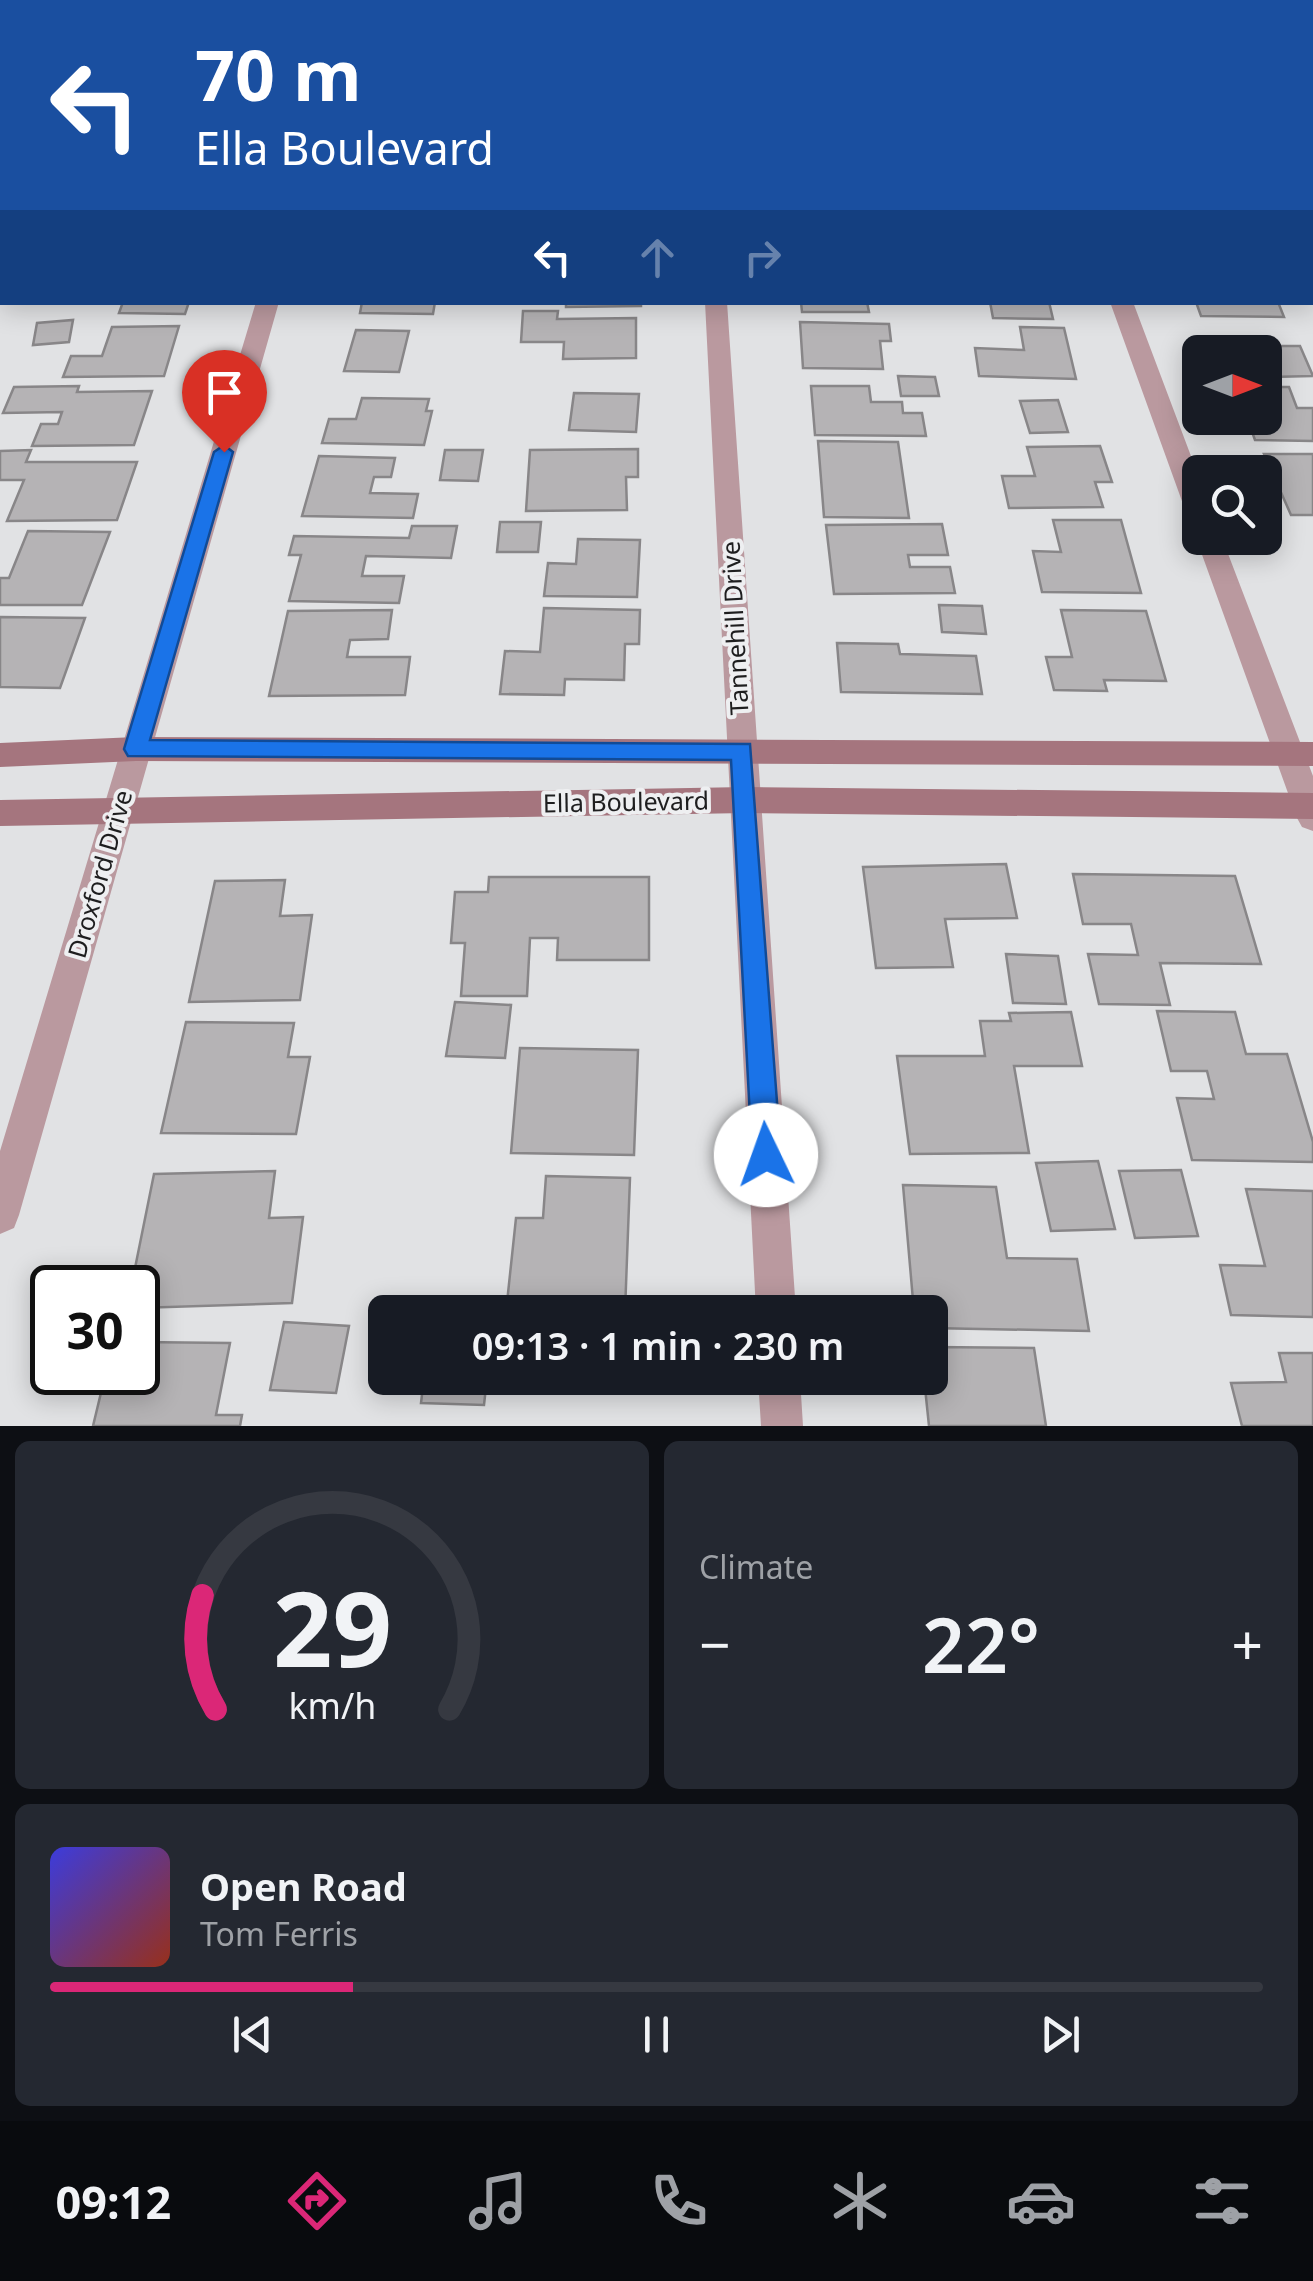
<!DOCTYPE html>
<html lang="en">
<head>
<meta charset="utf-8">
<style>
  :root { --surface:#171b24; --page:#242831; --text:#f1f3f6; --muted:#9ea1a6; --line:#363941; --accent:#db2777 }
  body { margin:0; font-family:"Noto Sans",sans-serif; background:var(--page); color:var(--text); height:100vh; display:flex; flex-direction:column; font-size:38px; white-space:nowrap }
  * { box-sizing:border-box; margin:0 }
  p { font-size:32px; color:var(--muted) }
  .icon { flex:none; width:55px; height:55px; fill:none; stroke:currentColor; stroke-width:2; stroke-linecap:round; stroke-linejoin:round }
  .map { position:relative; height:1426px; overflow:hidden }
  .details { display:flex; flex-direction:column; gap:15px; padding:15px; background:#0d0f14; flex:1 }
  .details>* { flex:none }
  .hud { position:absolute; left:0px; top:0px; width:1315px; height:305px; box-shadow:0 5px 25px #0003; background:#1a4fa0; color:#fff; overflow:hidden }
  .needle { width:65px; rotate:90deg }
  .fabs { position:absolute; left:1182px; top:335px; display:grid; gap:20px }
  .fabs a { display:grid; place-items:center; width:100px; height:100px; border-radius:15px; background:var(--surface); box-shadow:0 5px 25px #0003; font-size:50px }
  .speed { position:absolute; left:30px; top:1265px; display:flex; gap:20px; font-size:50px; font-weight:700; text-align:center }
  .speed>* { display:grid; place-content:center; width:130px; height:130px; border-radius:50%; background:var(--surface); box-shadow:0 5px 25px #0003; line-height:1 }
  .speed .limit { border:5px solid #111; border-radius:15px; background:#fff; color:#111 }
  .pin { position:absolute; display:grid; place-items:center; width:85px; height:85px; color:#fff; margin:-102px -42px; border-radius:50% 50% 50% 0; rotate:-45deg; box-shadow:0 0 10px #0007 }
  .pin .icon { rotate:45deg }
  .me { position:absolute; width:110px; margin:-55px; rotate:357deg; stroke-linejoin:round; filter:drop-shadow(0 0 8px #0008) }
  .turn { display:flex; align-items:center; gap:35px; height:210px; padding:0 30px; font-size:45px }
  .turn .icon { width:130px; height:130px; stroke-width:2.5 }
  .turn b { display:block; font-size:70px; line-height:85px }
  .lanes { display:flex; align-items:center; height:95px; padding:0 30px; background:#0003; justify-content:center; gap:50px; direction:ltr }
  .lanes .off { opacity:.35 }
  .big { font-size:75px; font-weight:600; line-height:1.1 }
  .details .card { flex:1; display:flex; flex-direction:column; justify-content:center; gap:15px; min-width:0; padding:0 35px; border-radius:15px; background:var(--page) }
  .details .dial { align-items:center; gap:0 }
  .dial svg { height:260px; overflow:visible; fill:none; stroke:var(--line); stroke-width:7; stroke-linecap:round; text-anchor:middle }
  .dial text { fill:var(--text); stroke:none }
  .song { display:flex; align-items:center; gap:30px }
  .cover { width:120px; height:120px; border-radius:15px; background:linear-gradient(135deg,hsl(240 70% 55%),hsl(10 70% 35%)) }
  .played { height:10px; border-radius:5px; background:linear-gradient(90deg,var(--accent) 25%,var(--line) 25%) }
  .keys { display:flex; justify-content:space-around; direction:ltr }
  .heat { display:flex; justify-content:space-between; align-items:center; font-size:55px; direction:ltr }
  .details .tiles { flex:1; display:grid; gap:15px; grid-template-columns:1fr 1fr }
  .card:last-child { grid-column:span 2 }
  .trip { position:absolute; left:368px; top:1295px; width:580px; height:100px; border-radius:15px; background:var(--surface); box-shadow:0 5px 25px #0003; font-weight:600; line-height:100px; text-align:center }
  .dock { display:flex; height:160px; justify-content:space-around; align-items:center; background:#090b0e; color:var(--muted) }
  .dock .icon { width:70px; height:70px }
  .dock .on { color:var(--accent) }
  .dock b { font-size:45px; color:var(--text) }
  .map>svg:first-child { display:block }
  .building { fill:#b5b3b5; stroke:#888688; stroke-width:2.5 }
  .lines { fill:none; stroke-linecap:round; stroke-linejoin:round }
  .street { fill:#ba999f; fill-rule:evenodd }
  .secondary { fill:#a5757e; fill-rule:evenodd }
  .route { fill:#1a73e8; stroke:#114b97; stroke-width:2.5 }
  .labels { text-anchor:middle; stroke-width:8; stroke-linejoin:round; paint-order:stroke }
  .street-label { font-size:25px; fill:#1e1e1f; stroke:#eeeff1 }
</style>
</head>
<body>
<div class="map">
<svg width="1313" height="1426" viewBox="0 0 1313 1426">
  <rect width="100%" height="100%" fill="#e1e2e4"/>
  <!-- building -->
  <path class="building" d="M 123,302 L 189,302 L 185,314 L 119,313 Z
    M 362,302 L 435,302 L 433,314 L 360,313 Z
    M 566,302 L 641,302 L 641,306 L 566,307 Z
    M 801,302 L 867,302 L 869,312 L 802,312 Z
    M 990,302 L 1049,302 L 1053,319 L 993,318 Z
    M 1196,302 L 1278,302 L 1284,317 L 1201,316 Z
    M 523,311 L 558,311 L 557,319 L 636,318 L 636,358 L 563,359 L 564,342 L 521,342 Z
    M 73,320 L 69,342 L 33,345 L 37,323 Z
    M 800,322 L 889,324 L 891,341 L 880,341 L 883,369 L 803,368 Z
    M 179,326 L 164,376 L 63,377 L 71,356 L 102,356 L 112,327 Z
    M 1020,327 L 1064,328 L 1076,379 L 979,376 L 975,348 L 1024,350 Z
    M 356,330 L 409,331 L 399,372 L 344,371 Z
    M 1208,339 L 1253,339 L 1257,346 L 1300,346 L 1313,376 L 1265,377 L 1265,352 L 1214,352 Z
    M 898,376 L 935,377 L 939,396 L 901,396 Z
    M 79,386 L 77,392 L 152,391 L 134,445 L 32,446 L 41,424 L 58,424 L 62,412 L 3,413 L 14,387 Z
    M 811,386 L 869,386 L 871,402 L 902,402 L 903,413 L 922,413 L 926,436 L 815,435 Z
    M 1265,387 L 1289,387 L 1297,408 L 1313,408 L 1313,441 L 1255,440 L 1247,418 L 1265,418 Z
    M 574,393 L 639,394 L 636,432 L 569,430 Z
    M 362,398 L 429,399 L 426,411 L 432,411 L 424,445 L 322,443 L 329,419 L 356,419 Z
    M 1058,400 L 1068,432 L 1030,433 L 1020,401 Z
    M 818,441 L 898,442 L 909,518 L 824,517 Z
    M 1100,446 L 1112,482 L 1095,482 L 1103,507 L 1009,508 L 1002,476 L 1035,476 L 1027,447 Z
    M 638,449 L 638,477 L 626,477 L 627,510 L 526,511 L 530,450 Z
    M 31,450 L 26,462 L 137,462 L 117,520 L 7,521 L 24,480 L 0,480 L 0,451 Z
    M 445,450 L 483,450 L 478,481 L 440,480 Z
    M 1264,454 L 1313,454 L 1313,515 L 1291,515 Z
    M 319,456 L 395,458 L 391,477 L 374,477 L 370,493 L 418,494 L 413,518 L 302,516 Z
    M 1053,520 L 1121,520 L 1141,593 L 1042,592 L 1033,551 L 1061,552 Z
    M 500,522 L 541,522 L 538,552 L 497,552 Z
    M 942,524 L 948,555 L 908,555 L 910,567 L 950,567 L 955,593 L 834,594 L 826,525 Z
    M 412,526 L 457,526 L 451,558 L 366,556 L 362,576 L 404,576 L 399,603 L 289,601 L 301,555 L 289,555 L 294,536 L 409,538 Z
    M 28,531 L 110,532 L 82,605 L 0,605 L 0,578 L 9,578 Z
    M 578,539 L 640,540 L 637,597 L 544,596 L 548,563 L 576,564 Z
    M 939,605 L 982,606 L 986,634 L 942,632 Z
    M 544,608 L 640,610 L 639,644 L 625,644 L 624,680 L 565,679 L 564,695 L 500,694 L 505,651 L 540,652 Z
    M 392,610 L 388,639 L 350,640 L 347,657 L 410,657 L 405,695 L 269,696 L 288,611 Z
    M 1061,610 L 1146,611 L 1166,681 L 1104,680 L 1107,691 L 1054,690 L 1046,657 L 1072,657 Z
    M 0,617 L 85,618 L 60,688 L 0,687 Z
    M 837,643 L 898,644 L 900,654 L 976,656 L 982,694 L 841,692 Z
    M 1006,864 L 1017,918 L 945,919 L 953,967 L 876,968 L 863,867 Z
    M 1073,874 L 1235,876 L 1261,964 L 1160,963 L 1170,1005 L 1099,1004 L 1088,954 L 1138,955 L 1131,924 L 1083,924 Z
    M 489,877 L 649,877 L 649,960 L 557,960 L 558,938 L 530,938 L 527,996 L 461,996 L 465,943 L 451,943 L 455,892 L 488,892 Z
    M 285,880 L 280,916 L 312,915 L 300,1000 L 189,1002 L 215,881 Z
    M 1006,954 L 1058,956 L 1066,1004 L 1013,1003 Z
    M 455,1002 L 511,1005 L 505,1058 L 446,1056 Z
    M 1157,1011 L 1235,1012 L 1246,1054 L 1287,1054 L 1313,1142 L 1313,1162 L 1192,1160 L 1177,1098 L 1214,1099 L 1207,1071 L 1171,1071 Z
    M 1071,1012 L 1082,1066 L 1014,1066 L 1029,1153 L 910,1154 L 897,1056 L 985,1056 L 980,1021 L 1011,1021 L 1009,1013 Z
    M 186,1022 L 294,1023 L 288,1057 L 310,1057 L 296,1134 L 161,1133 Z
    M 520,1048 L 638,1050 L 634,1155 L 511,1153 Z
    M 1098,1161 L 1115,1229 L 1051,1231 L 1036,1163 Z
    M 1181,1170 L 1198,1236 L 1135,1238 L 1119,1171 Z
    M 275,1171 L 269,1218 L 303,1217 L 292,1303 L 138,1308 L 138,1288 L 131,1288 L 154,1174 Z
    M 546,1176 L 630,1178 L 625,1312 L 506,1312 L 516,1218 L 543,1218 Z
    M 903,1185 L 996,1187 L 1007,1258 L 1077,1259 L 1089,1331 L 930,1328 L 930,1312 L 914,1312 Z
    M 1246,1189 L 1313,1191 L 1313,1317 L 1231,1315 L 1220,1265 L 1265,1266 Z
    M 284,1322 L 349,1326 L 336,1393 L 270,1390 Z
    M 138,1342 L 230,1343 L 216,1415 L 242,1415 L 240,1426 L 93,1426 L 106,1372 L 138,1372 Z
    M 930,1347 L 1034,1348 L 1046,1426 L 929,1426 L 924,1378 L 930,1378 Z
    M 1279,1353 L 1313,1353 L 1313,1426 L 1242,1426 L 1231,1383 L 1286,1382 Z
    M 424,1378 L 487,1378 L 484,1405 L 421,1403 Z"/>
  <g class="lines">
    <!-- street -->
    <path class="street" d="M 690,0 L 708,0 L 708,2 L 691,2 Z
      M 1312,28 L 1313,28 L 1313,38 L 1312,38 Z
      M 256,302 L 279,302 L 19,1215 L 14,1228 L 0,1234 L 0,1151 Z
      M 705,302 L 727,302 L 796,1312 L 756,1312 Z
      M 1110,302 L 1133,302 L 1200,480 L 1200,524 L 1187,515 Z
      M 1199,532 L 1200,538 L 1222,538 L 1313,776 L 1313,831 L 1302,827 L 1297,818 L 1196,538 Z
      M 758,1378 L 800,1378 L 803,1426 L 761,1426 Z"/>
    <!-- secondary -->
    <path class="secondary" d="M 136,737 L 1313,742 L 1313,766 L 136,761 L 0,767 L 0,743 Z
      M 746,787 L 1313,793 L 1313,819 L 746,813 L 0,826 L 0,800 Z"/>
  </g>
  <!-- route -->
  <path class="route" d="M 224,445 L 233,452 L 150,740 L 750,744 L 781,1155 L 776,1164 L 766,1168 L 756,1164 L 752,1155 L 731,760 L 128,756 L 124,749 L 214,452 Z"/>
  <g class="labels">
    <!-- street labels -->
    <g class="street-label">
      <text transform="translate(735 628) rotate(-93)" y="9">Tannehill Drive</text>
      <text transform="translate(626 802) rotate(-1)" y="9">Ella Boulevard</text>
      <text transform="translate(100 874) rotate(-74)" y="9">Droxford Drive</text>
    </g>
  </g>
</svg>
<div class="fabs">
<a><svg class="needle" viewBox="-14 -14 28 28"><path d="M0-13l5 13h-10z" fill="#e53935"/><path d="M0 13l5-13h-10z" fill="#9ea1a6"/></svg></a>
<a><svg class="icon" aria-label="search" viewBox="0 0 24 24"><circle cx="10" cy="10" r="6"/><path d="M15 15l6 6"/></svg></a>
</div>
<div class="speed"><div class="limit">30</div></div>
<div class="pin" style="left:224px;top:452px;background:#d93025"><svg class="icon" aria-label="arrive" viewBox="0 0 24 24"><path d="M6 21V4h12l-3 4 3 4H6"/></svg></div>
<svg class="me" style="left:766px;top:1155px" viewBox="-20 -20 40 40"><circle r="19" fill="#fff"/><path d="M0-13L10 11 0 6-10 11z" fill="#1a73e8"/></svg>
<div class="trip">09:13 · 1 min · 230 m</div>
<div class="hud">
<div class="turn"><svg class="icon" aria-label="left" viewBox="0 0 24 24"><path d="M17 20v-9H6M10 6l-5 5 5 5"/></svg><div><b>70 m</b>Ella Boulevard</div></div>
<div class="lanes"><svg class="icon" aria-label="left" viewBox="0 0 24 24"><path d="M17 20v-9H6M10 6l-5 5 5 5"/></svg><svg class="icon off" aria-label="ahead" viewBox="0 0 24 24"><path d="M12 20V5M6 11l6-6 6 6"/></svg><svg class="icon off" aria-label="right" viewBox="0 0 24 24"><path d="M7 20v-9h11M14 6l5 5-5 5"/></svg></div>
</div>
</div>
<section class="details">
<div class="tiles">
<div class="card dial"><svg viewBox="0 0 100 80">
<path d="M14 69A42 42 0 1 1 86 69"/>
<path d="M14 69A42 42 0 0 1 10 34" stroke="#db2777"/>
<text x="50" y="56" font-size="32" font-weight="700">29</text>
<text x="50" y="72" font-size="11">km/h</text>
</svg></div>
<div class="card"><p>Climate</p>
<div class="heat"><a>−</a><b class="big">22°</b><a>+</a></div>
</div>
<div class="card">
<div class="song"><i class="cover"></i><div><b>Open Road</b><p>Tom Ferris</p></div></div>
<div class="played"></div>
<div class="keys"><svg class="icon" aria-label="previous" viewBox="0 0 24 24"><path d="M18 5L8 12l10 7zM5 5v14"/></svg><svg class="icon" aria-label="pause" viewBox="0 0 24 24"><path d="M8 5v14M16 5v14"/></svg><svg class="icon" aria-label="next" viewBox="0 0 24 24"><path d="M6 5l10 7-10 7zM19 5v14"/></svg></div>
</div>
</div>
</section>
<nav class="dock">
<b>09:12</b>
<svg class="icon on" aria-label="directions" viewBox="0 0 24 24"><path d="M12 3l9 9-9 9-9-9zM9 14v-3h6M13 9l2 2-2 2"/></svg>
<svg class="icon" aria-label="music" viewBox="0 0 24 24"><path d="M9 18V5l10-2v13"/><circle cx="6" cy="18" r="3"/><circle cx="16" cy="16" r="3"/></svg>
<svg class="icon" aria-label="phone" viewBox="0 0 24 24"><path d="M5 4h4l2 5-3 2q2 4 5 5l2-3 5 2v4C11 20 4 13 5 4z"/></svg>
<svg class="icon" aria-label="climate" viewBox="0 0 24 24"><path d="M12 3v18M4 7l16 10M4 17L20 7"/></svg>
<svg class="icon" aria-label="car" viewBox="0 0 24 24"><path d="M5 17H2v-5l4-1 3-4h7l3 4 3 1v5h-3M9 17h6M6 11h13"/><circle cx="7" cy="17" r="2"/><circle cx="17" cy="17" r="2"/></svg>
<svg class="icon" aria-label="filters" viewBox="0 0 24 24"><path d="M4 7h16M4 17h16"/><circle cx="9" cy="7" r="2"/><circle cx="15" cy="17" r="2"/></svg>
</nav>
</body>
</html>
